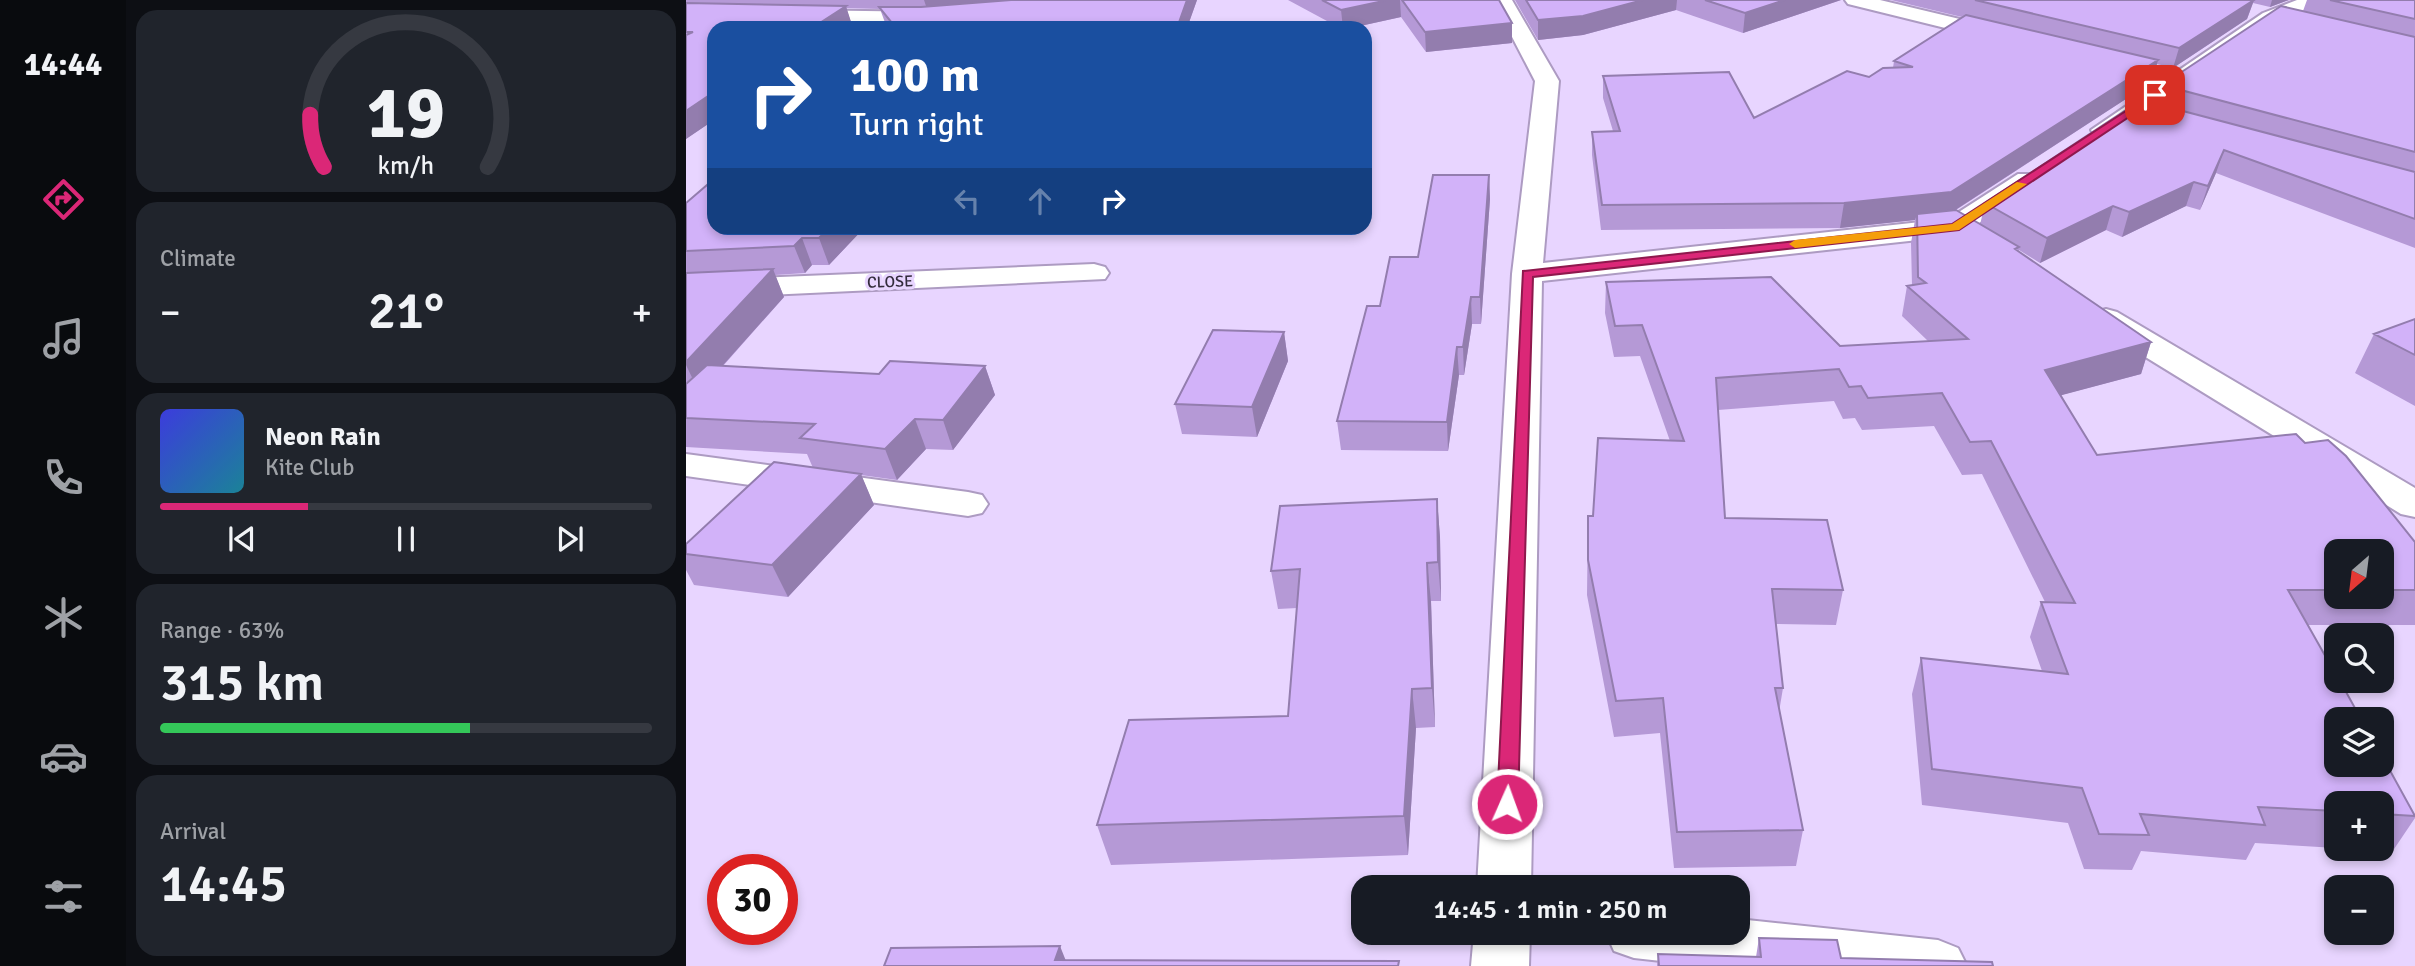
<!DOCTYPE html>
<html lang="en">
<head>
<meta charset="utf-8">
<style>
  :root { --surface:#171b24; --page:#20242c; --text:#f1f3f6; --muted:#9ea1a6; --line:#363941; --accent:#db2777 }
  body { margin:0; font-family:Signika,sans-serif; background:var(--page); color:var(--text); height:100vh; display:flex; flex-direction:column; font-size:26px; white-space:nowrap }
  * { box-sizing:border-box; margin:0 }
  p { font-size:23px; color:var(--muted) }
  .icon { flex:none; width:38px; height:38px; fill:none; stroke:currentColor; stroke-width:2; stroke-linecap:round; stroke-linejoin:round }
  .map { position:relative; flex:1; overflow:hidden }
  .details { display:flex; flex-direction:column; gap:10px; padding:10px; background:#0d0f14; width:560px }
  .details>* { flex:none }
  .top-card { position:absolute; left:21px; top:21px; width:665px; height:214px; border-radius:21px; box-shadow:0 4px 10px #0003; background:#1a4fa0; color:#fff; overflow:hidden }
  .needle { width:46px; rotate:208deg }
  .controls { position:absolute; left:1638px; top:539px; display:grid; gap:14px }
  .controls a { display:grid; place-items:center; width:70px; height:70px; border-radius:14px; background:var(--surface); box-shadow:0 4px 10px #0003; font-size:35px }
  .speed { position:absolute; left:21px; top:854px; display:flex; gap:14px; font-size:35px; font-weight:700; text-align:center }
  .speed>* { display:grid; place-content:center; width:91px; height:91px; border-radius:50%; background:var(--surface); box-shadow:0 4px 10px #0003; line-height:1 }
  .speed .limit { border:10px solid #d22; background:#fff; color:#111 }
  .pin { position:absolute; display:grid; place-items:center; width:60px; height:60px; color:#fff; margin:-30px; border-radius:14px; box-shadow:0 4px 10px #0006 }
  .me { position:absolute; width:77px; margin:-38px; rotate:2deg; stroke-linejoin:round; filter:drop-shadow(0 0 5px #0008) }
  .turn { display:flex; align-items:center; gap:24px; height:147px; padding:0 28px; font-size:32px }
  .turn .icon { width:91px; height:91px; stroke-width:2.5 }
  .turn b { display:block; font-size:49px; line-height:60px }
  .lanes { display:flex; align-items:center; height:66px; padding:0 28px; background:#0003; justify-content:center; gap:35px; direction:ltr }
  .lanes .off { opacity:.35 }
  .big { font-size:52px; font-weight:600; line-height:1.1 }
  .details .card { flex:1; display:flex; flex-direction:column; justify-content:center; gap:10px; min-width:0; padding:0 24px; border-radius:21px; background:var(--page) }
  .details .dial { align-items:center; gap:0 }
  .dial svg { height:182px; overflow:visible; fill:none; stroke:var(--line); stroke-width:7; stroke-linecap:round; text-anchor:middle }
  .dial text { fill:var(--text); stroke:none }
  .song { display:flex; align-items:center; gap:21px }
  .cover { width:84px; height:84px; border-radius:10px; background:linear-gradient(135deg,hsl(240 70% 55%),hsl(190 70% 35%)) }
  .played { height:7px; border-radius:4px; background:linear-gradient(90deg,var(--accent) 30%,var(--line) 30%) }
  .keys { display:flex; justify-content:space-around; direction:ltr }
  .heat { display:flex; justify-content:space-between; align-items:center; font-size:38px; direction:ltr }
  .charge { height:10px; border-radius:5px; background:linear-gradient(90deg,#34c759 63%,var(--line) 0) }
  .trip { position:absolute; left:665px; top:875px; width:399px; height:70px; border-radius:21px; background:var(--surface); box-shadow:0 4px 10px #0003; font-weight:600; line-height:70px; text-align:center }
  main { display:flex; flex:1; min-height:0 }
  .dock { display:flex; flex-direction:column; width:126px; justify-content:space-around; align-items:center; background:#090b0e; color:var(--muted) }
  .dock .icon { width:49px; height:49px }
  .dock .current { color:var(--accent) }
  .dock b { font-size:32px; color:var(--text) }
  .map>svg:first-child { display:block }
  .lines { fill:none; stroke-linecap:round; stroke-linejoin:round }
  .minor-casing { stroke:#ad9bc2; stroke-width:4 }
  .minor { fill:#fff; fill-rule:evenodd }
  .wall { fill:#b599d6; fill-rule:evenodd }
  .shaded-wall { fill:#937dae }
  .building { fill:#d2b2f9; stroke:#937dae; stroke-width:2 }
  .route { fill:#db2777; stroke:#8e194d; stroke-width:2 }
  .slow { fill:#f59e0b }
  .labels { text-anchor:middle; stroke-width:6; stroke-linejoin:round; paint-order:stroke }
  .far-street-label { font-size:16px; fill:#332c3c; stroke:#e8d5ff }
</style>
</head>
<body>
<main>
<nav class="dock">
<b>14:44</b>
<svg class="icon current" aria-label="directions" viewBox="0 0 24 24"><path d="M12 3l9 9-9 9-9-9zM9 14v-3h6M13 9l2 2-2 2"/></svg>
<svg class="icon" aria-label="music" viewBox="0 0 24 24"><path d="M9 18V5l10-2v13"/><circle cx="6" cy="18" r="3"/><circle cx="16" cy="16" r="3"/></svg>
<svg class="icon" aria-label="phone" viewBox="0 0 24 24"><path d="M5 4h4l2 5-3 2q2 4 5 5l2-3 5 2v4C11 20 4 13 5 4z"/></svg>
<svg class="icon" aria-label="climate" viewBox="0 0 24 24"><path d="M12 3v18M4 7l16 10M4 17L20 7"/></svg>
<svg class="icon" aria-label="car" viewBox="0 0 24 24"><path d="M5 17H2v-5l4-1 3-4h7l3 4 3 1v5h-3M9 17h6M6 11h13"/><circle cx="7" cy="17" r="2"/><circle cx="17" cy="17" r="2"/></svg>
<svg class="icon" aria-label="filters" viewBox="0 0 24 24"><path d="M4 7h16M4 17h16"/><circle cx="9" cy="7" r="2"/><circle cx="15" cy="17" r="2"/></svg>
</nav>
<section class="details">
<div class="card dial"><svg viewBox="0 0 100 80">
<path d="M14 69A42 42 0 1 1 86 69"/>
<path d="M14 69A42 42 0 0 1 8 46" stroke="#db2777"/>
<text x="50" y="56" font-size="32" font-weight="700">19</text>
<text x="50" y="72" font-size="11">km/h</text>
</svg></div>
<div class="card"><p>Climate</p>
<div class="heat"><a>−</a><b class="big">21°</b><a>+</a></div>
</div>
<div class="card">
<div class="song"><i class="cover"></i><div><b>Neon Rain</b><p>Kite Club</p></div></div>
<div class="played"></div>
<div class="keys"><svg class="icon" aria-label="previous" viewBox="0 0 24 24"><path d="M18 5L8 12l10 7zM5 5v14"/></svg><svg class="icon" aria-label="pause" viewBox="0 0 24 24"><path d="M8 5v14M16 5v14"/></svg><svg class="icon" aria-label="next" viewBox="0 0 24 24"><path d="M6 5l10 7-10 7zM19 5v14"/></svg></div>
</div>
<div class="card"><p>Range · 63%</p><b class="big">315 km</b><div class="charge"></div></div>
<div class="card"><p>Arrival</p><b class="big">14:45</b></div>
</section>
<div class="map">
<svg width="1729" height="966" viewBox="0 0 1729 966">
  <rect width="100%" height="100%" fill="#e8d5ff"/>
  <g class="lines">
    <!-- minor casing -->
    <g class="minor-casing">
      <path id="minor" d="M 802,0 L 826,0 L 873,81 L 857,263 L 1262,219 L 1332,174 L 1350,174 L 1354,180 L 1279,233 L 1269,236 L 856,281 L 845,887 L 791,887 L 826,274 L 849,81 L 811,8 Z
        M 1159,0 L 1194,0 L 1324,31 L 1327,36 L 1316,42 L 1162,4 Z
        M 1611,0 L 1640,0 L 1637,4 L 1591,21 L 1426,135 L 1408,135 L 1405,130 L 1577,13 Z
        M 109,10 L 249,12 L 259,18 L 249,24 L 102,20 L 99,16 L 102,12 Z
        M 408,264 L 419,267 L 423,273 L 419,279 L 0,299 L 0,281 Z
        M 1420,309 L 1431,312 L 1729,488 L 1729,517 L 1715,514 L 1409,326 L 1404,319 L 1409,312 Z
        M 0,454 L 282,492 L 296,495 L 302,504 L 296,513 L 282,516 L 0,476 Z
        M 1052,919 L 1252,940 L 1272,948 L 1281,966 L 1020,966 L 948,958 L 928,951 L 920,933 L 1052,933 Z
        M 788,933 L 844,933 L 843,966 L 785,966 Z"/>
    </g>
    <!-- minor -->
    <use href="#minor" class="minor"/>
  </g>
  <!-- wall -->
  <path class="wall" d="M 0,0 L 511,0 L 501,28 L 201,28 L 194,9 L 160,8 L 166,25 L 162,28 L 28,28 L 28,120 L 0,139 Z
    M 602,0 L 813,0 L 826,23 L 826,43 L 740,52 L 715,17 L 665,28 L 654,28 Z
    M 829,0 L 1155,0 L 1057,33 L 990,10 L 897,35 L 852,40 Z
    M 1205,0 L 1603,0 L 1584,7 L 1567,3 L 1561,19 L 1487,68 L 1471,64 L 1466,82 L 1270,210 L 1294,225 L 1299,203 L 1470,104 L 1476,85 L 1617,11 L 1621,0 L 1729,0 L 1729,248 L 1530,173 L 1514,210 L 1500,206 L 1436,237 L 1420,230 L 1354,263 L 1333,250 L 1332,251 L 1465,342 L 1455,374 L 1375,395 L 1411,455 L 1619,443 L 1729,542 L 1729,625 L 1622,625 L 1729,815 L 1729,818 L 1706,852 L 1658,849 L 1696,849 L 1696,803 L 1650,803 L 1650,848 L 1569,843 L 1560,860 L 1455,851 L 1446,870 L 1398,869 L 1382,823 L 1236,805 L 1226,694 L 1235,658 L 1356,671 L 1344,637 L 1355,602 L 1359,602 L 1296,474 L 1276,475 L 1248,426 L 1176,430 L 1169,418 L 1157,419 L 1148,401 L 1032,410 L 1039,518 L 1157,590 L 1150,625 L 1090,624 L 1097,688 L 1093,712 L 1117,830 L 1110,866 L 988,868 L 974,733 L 928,737 L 901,595 L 902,516 L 907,516 L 984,441 L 954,356 L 928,357 L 919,313 L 920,282 L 1154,346 L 1242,341 L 1216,316 L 1221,286 L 1226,285 L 1225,243 L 1229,220 L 1154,228 L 915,230 L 906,155 L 906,132 L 927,131 L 917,98 L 917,76 L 1068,118 L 1207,68 L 1208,61 L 1276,17 ZM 1650,551 L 1696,551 L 1696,597 L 1650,597 Z
    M 803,175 L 804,199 L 795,324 L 786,324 L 778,375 L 773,375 L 762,451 L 655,450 L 651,421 L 694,306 L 732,257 Z
    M 0,203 L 178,228 L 143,265 L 126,265 L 119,273 L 89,275 L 98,297 L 37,366 L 193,374 L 299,366 L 309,395 L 267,450 L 240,449 L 211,480 L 175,475 L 188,505 L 102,597 L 8,585 L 0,570 L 0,544 L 127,468 L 121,454 L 0,447 Z
    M 1729,319 L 1729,406 L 1669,373 L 1688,334 Z
    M 598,332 L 602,361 L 571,437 L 496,434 L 489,404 Z
    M 751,499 L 754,537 L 755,601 L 745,601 L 749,727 L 730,728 L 722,855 L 425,865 L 411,825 L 602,716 L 611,608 L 592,609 L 585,571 Z
    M 1073,938 L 1155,958 L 1307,966 L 971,966 L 972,954 L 1070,957 Z"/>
  <!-- shaded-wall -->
  <path class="shaded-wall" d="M 238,0 L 353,0 L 241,9 Z
    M 501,0 L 511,0 L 501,28 L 491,28 Z
    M 702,0 L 714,0 L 715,17 L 665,28 L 657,28 L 655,10 Z
    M 957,0 L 991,0 L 990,10 L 897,35 L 852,40 L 852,20 Z
    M 1099,0 L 1155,0 L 1057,33 L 1059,13 Z
    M 1568,0 L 1561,19 L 1487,68 L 1493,48 Z
    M 1586,0 L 1603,0 L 1584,7 Z
    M 160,6 L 166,25 L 162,28 L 126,28 Z
    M 826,23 L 826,43 L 740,52 L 739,32 Z
    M 1472,60 L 1466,82 L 1260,216 L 1231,214 L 1229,220 L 1154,228 L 1158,203 Z
    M 28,92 L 28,120 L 0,139 L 0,111 Z
    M 1538,150 L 1530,173 L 1514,210 L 1522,186 Z
    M 803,175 L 804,199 L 795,324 L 794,297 Z
    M 1508,182 L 1500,206 L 1436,237 L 1443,212 Z
    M 1427,206 L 1420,230 L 1354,263 L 1361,238 Z
    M 143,228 L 178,228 L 143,265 L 133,238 Z
    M 116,238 L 126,265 L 119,273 L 108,246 Z
    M 87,269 L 98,297 L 13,392 L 0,365 L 0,362 Z
    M 785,297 L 786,324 L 778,375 L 777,347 Z
    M 598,332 L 602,361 L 571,437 L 566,407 Z
    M 1465,342 L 1455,374 L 1350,402 L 1359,370 Z
    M 771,347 L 773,375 L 762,451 L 761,422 Z
    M 299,366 L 309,395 L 267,450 L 257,420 Z
    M 229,419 L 240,449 L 211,480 L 199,449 Z
    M 175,474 L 188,505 L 102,597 L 86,565 Z
    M 751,499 L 754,537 L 755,601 L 752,562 Z
    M 741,563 L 745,601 L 749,727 L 746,688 Z
    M 726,689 L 730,728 L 722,855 L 718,816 Z
    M 374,946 L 382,966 L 369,960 Z"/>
  <!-- building -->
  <path class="building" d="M 325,0 L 501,0 L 491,28 L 210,28 L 193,7 L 235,7 Z
    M 636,0 L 702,0 L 655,10 Z
    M 716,0 L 813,0 L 826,23 L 739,32 Z
    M 840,0 L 957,0 L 897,16 L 852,20 Z
    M 1019,0 L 1099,0 L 1059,13 Z
    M 1289,0 L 1568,0 L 1493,48 Z
    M 1644,0 L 1729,0 L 1729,19 Z
    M 0,3 L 160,6 L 126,28 L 28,28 L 28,92 L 0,111 L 0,35 L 7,32 L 0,32 Z
    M 1595,6 L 1729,37 L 1729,152 L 1476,85 Z
    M 1280,15 L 1472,60 L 1265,192 L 1158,203 L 916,205 L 906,132 L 934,131 L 917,76 L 1043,72 L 1068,118 L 1161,71 L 1183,77 L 1197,68 L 1227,67 L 1208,61 Z
    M 1455,100 L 1729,172 L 1729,219 L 1538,150 L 1522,186 L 1508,182 L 1443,212 L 1427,206 L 1361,238 L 1299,203 Z
    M 747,175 L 803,175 L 794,297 L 785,297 L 777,347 L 771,347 L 761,422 L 651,421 L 681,306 L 694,306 L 704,257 L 732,257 Z
    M 28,179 L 28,228 L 143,228 L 133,238 L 116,238 L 108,246 L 0,251 L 0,203 Z
    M 1270,210 L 1333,247 L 1329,249 L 1465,342 L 1359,370 L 1411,455 L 1610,434 L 1619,443 L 1642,440 L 1660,456 L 1729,542 L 1729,590 L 1696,590 L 1696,551 L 1650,551 L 1650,590 L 1602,590 L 1650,675 L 1650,681 L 1654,681 L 1675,719 L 1650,719 L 1650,765 L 1696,765 L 1696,756 L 1729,816 L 1696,814 L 1696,803 L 1650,803 L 1650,811 L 1572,807 L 1579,825 L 1454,814 L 1463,835 L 1413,834 L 1396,788 L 1246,769 L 1235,658 L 1382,674 L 1355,602 L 1389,603 L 1305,441 L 1284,442 L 1256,393 L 1182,398 L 1175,386 L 1163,387 L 1153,369 L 1030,378 L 1039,518 L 1141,520 L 1157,590 L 1086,589 L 1097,688 L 1089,688 L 1117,830 L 991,832 L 977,698 L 930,701 L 902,560 L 902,516 L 907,516 L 912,438 L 998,441 L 956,325 L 929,326 L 920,282 L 1085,277 L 1154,346 L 1282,339 L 1221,286 L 1240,283 L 1232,277 L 1231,214 Z
    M 87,269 L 0,362 L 0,273 Z
    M 1729,319 L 1729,355 L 1688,334 Z
    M 527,330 L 598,332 L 566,407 L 489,404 Z
    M 204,361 L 299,366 L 257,420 L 229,419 L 199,449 L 114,438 L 129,424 L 0,418 L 0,384 L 21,365 L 193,374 Z
    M 88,462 L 175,474 L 86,565 L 0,554 L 0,544 Z
    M 751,499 L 752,562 L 741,563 L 746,688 L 726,689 L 718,816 L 411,825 L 443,720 L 602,716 L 614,569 L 585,571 L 594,506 Z
    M 1073,938 L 1151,940 L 1155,958 L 1306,962 L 1307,966 L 973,966 L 972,954 L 1075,957 Z
    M 374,946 L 369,960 L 713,961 L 712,966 L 198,966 L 205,948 Z"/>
  <!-- route -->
  <path class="route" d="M 1469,92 L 1473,97 L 1273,230 L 847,277 L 832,804 L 829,810 L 821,812 L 814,810 L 811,804 L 837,271 L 1266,224 Z"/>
  <!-- slow -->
  <path class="slow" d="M 1331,182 L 1341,184 L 1273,230 L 1109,248 L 1103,244 L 1109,240 L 1266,224 Z"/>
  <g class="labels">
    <!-- far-street labels -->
    <g class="far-street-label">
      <text transform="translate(204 281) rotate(-2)" y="6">CLOSE</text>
    </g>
  </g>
</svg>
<div class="controls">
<a><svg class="needle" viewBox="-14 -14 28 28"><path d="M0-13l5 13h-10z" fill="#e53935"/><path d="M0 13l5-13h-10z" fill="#9ea1a6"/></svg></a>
<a><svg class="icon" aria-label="search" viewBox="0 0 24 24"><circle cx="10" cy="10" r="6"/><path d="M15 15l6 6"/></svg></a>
<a><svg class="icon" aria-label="layers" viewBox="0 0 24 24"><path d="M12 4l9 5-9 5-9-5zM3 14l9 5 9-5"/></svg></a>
<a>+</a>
<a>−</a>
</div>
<div class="speed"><div class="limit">30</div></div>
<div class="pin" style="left:1469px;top:95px;background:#d93025"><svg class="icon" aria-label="arrive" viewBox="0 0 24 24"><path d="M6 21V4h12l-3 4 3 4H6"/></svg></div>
<svg class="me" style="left:821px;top:804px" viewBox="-20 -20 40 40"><circle r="17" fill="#db2777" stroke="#fff" stroke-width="3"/><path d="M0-11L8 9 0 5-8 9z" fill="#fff"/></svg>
<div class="trip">14:45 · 1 min · 250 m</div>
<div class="top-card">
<div class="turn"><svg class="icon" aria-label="right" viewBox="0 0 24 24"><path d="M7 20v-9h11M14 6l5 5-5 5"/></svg><div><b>100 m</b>Turn right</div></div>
<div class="lanes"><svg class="icon off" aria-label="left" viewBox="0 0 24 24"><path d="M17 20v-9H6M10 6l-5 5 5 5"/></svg><svg class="icon off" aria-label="ahead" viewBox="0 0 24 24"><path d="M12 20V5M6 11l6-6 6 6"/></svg><svg class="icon" aria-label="right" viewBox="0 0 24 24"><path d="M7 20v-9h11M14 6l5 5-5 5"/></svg></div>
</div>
</div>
</main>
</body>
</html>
